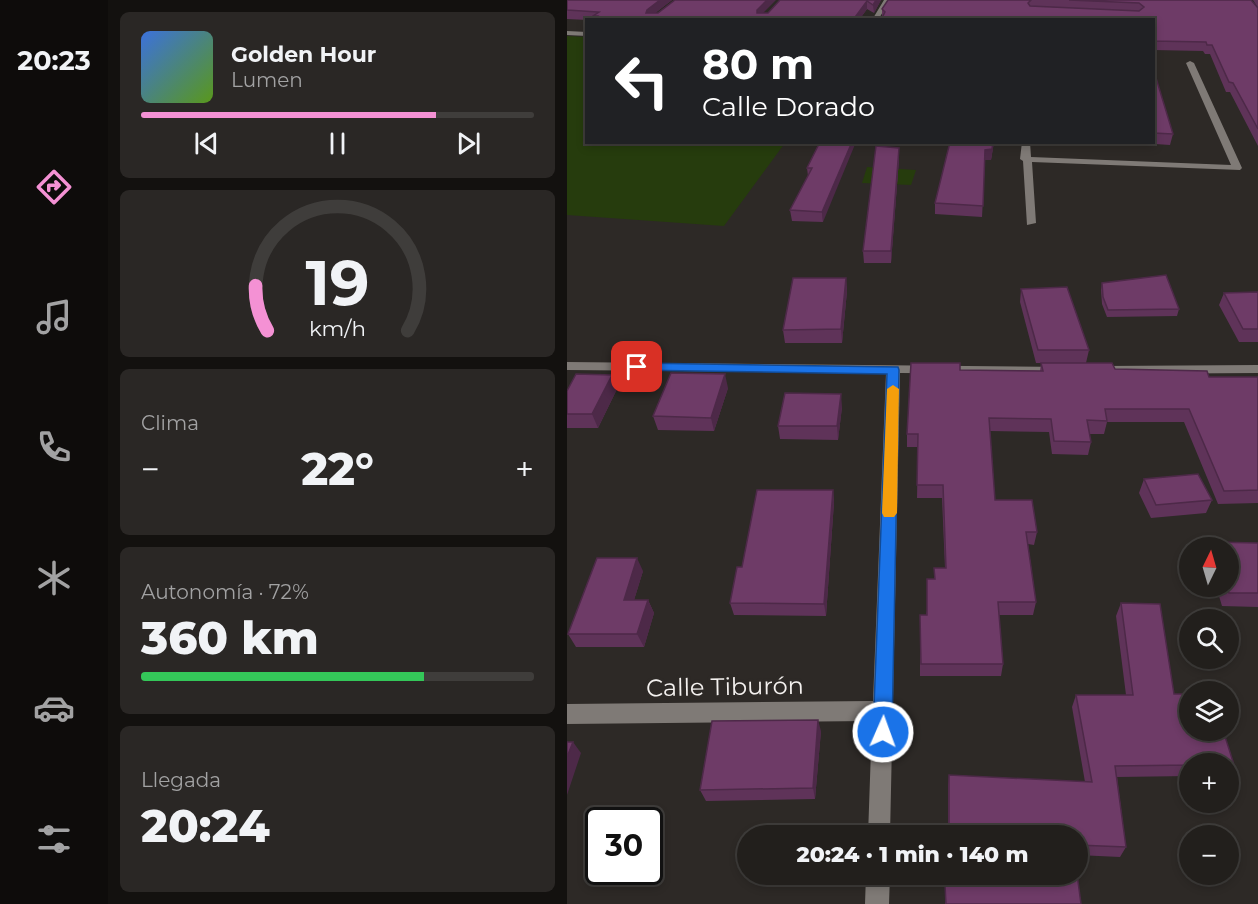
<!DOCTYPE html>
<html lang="es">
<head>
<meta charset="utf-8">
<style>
  :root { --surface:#221f1c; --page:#2a2725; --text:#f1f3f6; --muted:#a2a2a3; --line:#3f3d3b; --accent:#f491d4 }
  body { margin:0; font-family:Montserrat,sans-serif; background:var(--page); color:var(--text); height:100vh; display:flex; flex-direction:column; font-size:22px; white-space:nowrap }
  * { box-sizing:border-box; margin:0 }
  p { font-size:20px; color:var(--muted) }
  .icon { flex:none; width:33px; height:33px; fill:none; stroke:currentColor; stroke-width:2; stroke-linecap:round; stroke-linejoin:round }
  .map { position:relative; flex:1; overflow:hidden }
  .drawer { display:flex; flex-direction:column; gap:12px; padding:12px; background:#13110f; width:459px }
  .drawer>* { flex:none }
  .guide { position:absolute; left:18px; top:18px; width:570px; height:126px; border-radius:0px; box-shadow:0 3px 9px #0003,0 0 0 2px var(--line); background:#202124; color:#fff; overflow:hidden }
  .needle { width:39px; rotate:5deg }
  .buttons { position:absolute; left:612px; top:537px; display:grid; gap:12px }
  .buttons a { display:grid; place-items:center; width:60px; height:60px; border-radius:50%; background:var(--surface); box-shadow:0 3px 9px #0003,0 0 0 2px var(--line); font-size:30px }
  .speed { position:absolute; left:18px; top:807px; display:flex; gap:12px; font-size:30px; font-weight:700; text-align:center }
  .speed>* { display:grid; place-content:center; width:78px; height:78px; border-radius:50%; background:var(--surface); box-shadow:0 3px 9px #0003,0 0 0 2px var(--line); line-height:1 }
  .speed .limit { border:3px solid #111; border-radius:9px; background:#fff; color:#111 }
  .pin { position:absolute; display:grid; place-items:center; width:51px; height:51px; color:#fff; margin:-26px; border-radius:12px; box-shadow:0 3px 9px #0006 }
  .me { position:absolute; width:66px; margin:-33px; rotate:2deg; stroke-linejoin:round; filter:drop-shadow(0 0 4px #0008) }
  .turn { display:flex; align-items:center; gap:21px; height:126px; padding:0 18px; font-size:27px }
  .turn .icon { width:78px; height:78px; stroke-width:2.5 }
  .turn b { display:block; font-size:42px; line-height:51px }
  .big { font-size:45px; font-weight:800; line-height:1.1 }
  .drawer .card { flex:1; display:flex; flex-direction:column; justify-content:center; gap:9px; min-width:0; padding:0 21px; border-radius:9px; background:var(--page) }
  .drawer .dial { align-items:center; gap:0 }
  .dial svg { height:156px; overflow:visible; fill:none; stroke:var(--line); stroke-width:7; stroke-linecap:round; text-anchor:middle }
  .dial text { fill:var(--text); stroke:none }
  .song { display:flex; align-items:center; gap:18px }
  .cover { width:72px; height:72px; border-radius:9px; background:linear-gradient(135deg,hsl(220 70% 55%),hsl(90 70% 35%)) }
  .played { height:6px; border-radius:3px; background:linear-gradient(90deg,var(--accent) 75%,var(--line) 75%) }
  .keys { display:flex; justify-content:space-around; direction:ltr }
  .heat { display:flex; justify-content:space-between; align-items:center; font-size:33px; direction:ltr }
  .charge { height:9px; border-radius:4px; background:linear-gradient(90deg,#34c759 72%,var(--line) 0) }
  .trip { position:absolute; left:170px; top:825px; width:351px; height:60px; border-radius:30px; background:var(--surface); box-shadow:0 3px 9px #0003,0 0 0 2px var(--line); font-weight:800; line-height:60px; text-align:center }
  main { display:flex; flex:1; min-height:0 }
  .tab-bar { display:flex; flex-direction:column; width:108px; justify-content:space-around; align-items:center; background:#0e0c0b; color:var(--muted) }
  .tab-bar .icon { width:42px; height:42px }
  .tab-bar .selected { color:var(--accent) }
  .tab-bar b { font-size:27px; color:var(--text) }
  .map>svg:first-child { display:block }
  .green { fill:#263c0d }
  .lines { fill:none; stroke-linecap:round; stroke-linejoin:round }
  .minor { fill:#7f7a76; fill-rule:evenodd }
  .wall { fill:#5f3359 }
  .shaded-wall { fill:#4d2948 }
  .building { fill:#6e3b67; stroke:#4d2948; stroke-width:1.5 }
  .route { fill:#1a73e8; stroke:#114b97; stroke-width:1.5 }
  .slow { fill:#f59e0b }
  .labels { text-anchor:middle; stroke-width:6; stroke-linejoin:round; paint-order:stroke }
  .near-street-label { font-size:24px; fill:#f4f1ef; stroke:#2d2926 }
</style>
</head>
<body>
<main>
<nav class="tab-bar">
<b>20:23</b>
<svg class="icon selected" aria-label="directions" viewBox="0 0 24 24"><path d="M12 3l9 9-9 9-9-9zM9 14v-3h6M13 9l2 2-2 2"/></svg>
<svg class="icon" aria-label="music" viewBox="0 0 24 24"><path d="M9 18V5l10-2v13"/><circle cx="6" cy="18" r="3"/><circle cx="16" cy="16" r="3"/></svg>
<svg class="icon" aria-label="phone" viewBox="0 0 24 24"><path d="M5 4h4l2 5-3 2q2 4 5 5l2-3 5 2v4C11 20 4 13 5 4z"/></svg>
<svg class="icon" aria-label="climate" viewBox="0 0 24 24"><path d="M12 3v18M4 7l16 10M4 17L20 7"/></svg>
<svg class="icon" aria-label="car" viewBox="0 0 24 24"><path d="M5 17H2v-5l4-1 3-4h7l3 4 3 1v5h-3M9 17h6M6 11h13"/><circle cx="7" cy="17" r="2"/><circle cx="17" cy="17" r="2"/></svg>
<svg class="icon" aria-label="filters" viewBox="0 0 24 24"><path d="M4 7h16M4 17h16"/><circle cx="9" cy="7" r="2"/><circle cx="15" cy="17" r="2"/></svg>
</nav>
<section class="drawer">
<div class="card">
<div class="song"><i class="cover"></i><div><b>Golden Hour</b><p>Lumen</p></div></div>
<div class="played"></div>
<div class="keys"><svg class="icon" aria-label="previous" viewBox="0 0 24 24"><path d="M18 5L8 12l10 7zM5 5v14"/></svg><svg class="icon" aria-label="pause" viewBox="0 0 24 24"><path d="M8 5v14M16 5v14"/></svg><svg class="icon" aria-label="next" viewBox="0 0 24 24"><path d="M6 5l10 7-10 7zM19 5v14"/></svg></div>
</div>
<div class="card dial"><svg viewBox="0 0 100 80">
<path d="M14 69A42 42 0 1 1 86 69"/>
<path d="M14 69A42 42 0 0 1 8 46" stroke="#f491d4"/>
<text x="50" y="56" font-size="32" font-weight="700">19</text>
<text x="50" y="72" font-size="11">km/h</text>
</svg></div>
<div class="card"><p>Clima</p>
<div class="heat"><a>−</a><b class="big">22°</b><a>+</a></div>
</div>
<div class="card"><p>Autonomía · 72%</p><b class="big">360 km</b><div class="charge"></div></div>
<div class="card"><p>Llegada</p><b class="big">20:24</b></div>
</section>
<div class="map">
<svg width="691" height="904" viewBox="0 0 691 904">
  <rect width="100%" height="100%" fill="#2d2926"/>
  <!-- green -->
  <path class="green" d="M 0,36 L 19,37 L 20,142 L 218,143 L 157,226 L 0,215 Z
    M 300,167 L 349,170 L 344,185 L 295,183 Z"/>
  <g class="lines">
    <!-- minor -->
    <path class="minor" d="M 317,0 L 323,0 L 311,20 L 305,20 Z
      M 0,31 L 20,32 L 20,36 L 0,35 Z
      M 623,61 L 627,63 L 675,168 L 673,170 L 465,162 L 469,223 L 460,225 L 456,161 L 453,159 L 455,142 L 463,142 L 464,157 L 664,165 L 619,63 Z
      M 0,362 L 497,367 L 499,370 L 497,373 L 492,374 L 333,373 L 323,836 L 301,836 L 305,721 L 0,724 L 0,704 L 306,701 L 319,373 L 0,370 Z
      M 691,365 L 691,373 L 537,374 L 530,370 L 537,366 Z
      M 299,874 L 323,874 L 322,904 L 298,904 Z"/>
  </g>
  <!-- wall -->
  <path class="wall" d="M 0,0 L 105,0 L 88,13 L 201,13 L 213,0 L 314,0 L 307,13 L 300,9 L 292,20 L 20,20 L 0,19 Z
    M 321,0 L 684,0 L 691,8 L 691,146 L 663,92 L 659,92 L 643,54 L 638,54 L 636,51 L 586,50 L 586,20 L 315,18 L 315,9 Z
    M 686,0 L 691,0 L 691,8 Z
    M 586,68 L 606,134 L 603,145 L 558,142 L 586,142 Z
    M 253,142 L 256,222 L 225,221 L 223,210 L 241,176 L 240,168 Z
    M 383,142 L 427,142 L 424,160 L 418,160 L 415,217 L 368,214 L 368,203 Z
    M 332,148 L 332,159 L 324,263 L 297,263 L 296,251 Z
    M 279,278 L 280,291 L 275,343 L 218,343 L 216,330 Z
    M 535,283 L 612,309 L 610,316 L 540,317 L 535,304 L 534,290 Z
    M 454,289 L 522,350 L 519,363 L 548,369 L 642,377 L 691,377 L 691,503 L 651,504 L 617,422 L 540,422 L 537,434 L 522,434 L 524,442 L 521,455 L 485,454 L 482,432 L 423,431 L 428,500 L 470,532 L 467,545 L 461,544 L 469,602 L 466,615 L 432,615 L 436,664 L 434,676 L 353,676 L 353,615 L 359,615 L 367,579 L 367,568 L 378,568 L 375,498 L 350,498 L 351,447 L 340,447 L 340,434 L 393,370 L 473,371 L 474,363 L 469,363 L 453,302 Z
    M 691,292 L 691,342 L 672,342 L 652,305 L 657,293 Z
    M 161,388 L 147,431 L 91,430 L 86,416 Z
    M 50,389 L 31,428 L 0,428 L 0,391 Z
    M 275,407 L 271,440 L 213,439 L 211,426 Z
    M 577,479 L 645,500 L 639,513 L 584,518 L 572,493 Z
    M 266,490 L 267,502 L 259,616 L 167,615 L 163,603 L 175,567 Z
    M 645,542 L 691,543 L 691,607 L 655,606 L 649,586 L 662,586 L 662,548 L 642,548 Z
    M 76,571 L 67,600 L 81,600 L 87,613 L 77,647 L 9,647 L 1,634 Z
    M 554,603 L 607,694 L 667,765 L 662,771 L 662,764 L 622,764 L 622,776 L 550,777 L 559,847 L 553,857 L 510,855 L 510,836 L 381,836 L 381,786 L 382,775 L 518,782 L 505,707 L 509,695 L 559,695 L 549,616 Z
    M 254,731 L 248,799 L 139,801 L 133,790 Z
    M 381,874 L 510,874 L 514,904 L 378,904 L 378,885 L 381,886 Z"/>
  <!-- shaded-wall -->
  <path class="shaded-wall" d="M 93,0 L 105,0 L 82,18 L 79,13 L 80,10 Z
    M 200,0 L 209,0 L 191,18 L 190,10 Z
    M 309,0 L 314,0 L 307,13 L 306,5 Z
    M 300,1 L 300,9 L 292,20 L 286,20 Z
    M 285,142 L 289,142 L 256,222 L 255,212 Z
    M 426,142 L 427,142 L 424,160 L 418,160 L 418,150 Z
    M 332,148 L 332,159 L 324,263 L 324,251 Z
    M 279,278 L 280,291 L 275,343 L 274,329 Z
    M 158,374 L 161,388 L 147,431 L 144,418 Z
    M 45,375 L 50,389 L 31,428 L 25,414 Z
    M 274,394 L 275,407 L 271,440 L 270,426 Z
    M 266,490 L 267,502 L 259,616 L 257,604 Z
    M 70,558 L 76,571 L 63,613 L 57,600 Z
    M 81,600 L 87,613 L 77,647 L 70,634 Z
    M 251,720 L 254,731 L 248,799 L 246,788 Z
    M 6,742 L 14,753 L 0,795 L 0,757 Z"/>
  <!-- building -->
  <path class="building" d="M 0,0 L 93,0 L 80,10 L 79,13 L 91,13 L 108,0 L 200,0 L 190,10 L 190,13 L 201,13 L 213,0 L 309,0 L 306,5 L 300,1 L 286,20 L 60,20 L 27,18 L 30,16 L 26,16 L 32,12 L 0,10 Z
    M 321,0 L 464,0 L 461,3 L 463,6 L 572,11 L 577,7 L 572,3 L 502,0 L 684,0 L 691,8 L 691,129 L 666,83 L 662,82 L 645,45 L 640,45 L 639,42 L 586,41 L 586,20 L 314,20 L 318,12 L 315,9 Z
    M 586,68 L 606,134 L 586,133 Z
    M 253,142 L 285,142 L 255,212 L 223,210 L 245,168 L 240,168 Z
    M 383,142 L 426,142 L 425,149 L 418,150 L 416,206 L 368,203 Z
    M 309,146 L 332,148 L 324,251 L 296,251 Z
    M 599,275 L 612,309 L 541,310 L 536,297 L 535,283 Z
    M 226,278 L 279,278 L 274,329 L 216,330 Z
    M 500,287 L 522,350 L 471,350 L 454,289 Z
    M 691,292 L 691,329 L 676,329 L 657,293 Z
    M 344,363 L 393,363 L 393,370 L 476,371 L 474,363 L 545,363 L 548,369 L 640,371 L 642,377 L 691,377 L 691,490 L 657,491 L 622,409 L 538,409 L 540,421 L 520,420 L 524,442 L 487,441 L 484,419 L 422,418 L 428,500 L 465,500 L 470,532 L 459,532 L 469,602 L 431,602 L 436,664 L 354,664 L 353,615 L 360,615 L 360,579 L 368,579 L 367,568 L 379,568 L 376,485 L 350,485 L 351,434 L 340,434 Z
    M 104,373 L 158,374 L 144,418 L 86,416 Z
    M 9,374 L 45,375 L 25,414 L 0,414 L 0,391 Z
    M 218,393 L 274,394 L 270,426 L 211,426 Z
    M 631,474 L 645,500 L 589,505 L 577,479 Z
    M 190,490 L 266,490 L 257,604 L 163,603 L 170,567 L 175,567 Z
    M 645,542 L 691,543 L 691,593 L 662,593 L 660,586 L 662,586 L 662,548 L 647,548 Z
    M 30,558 L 70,558 L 57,600 L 81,600 L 70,634 L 1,634 Z
    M 554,603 L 593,604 L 607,694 L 622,694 L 622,730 L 656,730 L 667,765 L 662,765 L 662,764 L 622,764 L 622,765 L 548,766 L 559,847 L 510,845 L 510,836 L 382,836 L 382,775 L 525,782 L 509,695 L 566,695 Z
    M 251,720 L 246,788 L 133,790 L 145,721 Z
    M 0,742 L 6,742 L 0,757 Z
    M 382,874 L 510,874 L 514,904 L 379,904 L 378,885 L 382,886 Z"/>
  <!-- route -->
  <path class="route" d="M 70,363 L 331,367 L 332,370 L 325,732 L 322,738 L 316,741 L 309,738 L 306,732 L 320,374 L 66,370 L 64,367 Z"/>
  <!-- slow -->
  <path class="slow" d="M 326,385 L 332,389 L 330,513 L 327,517 L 317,517 L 315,513 L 320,389 Z"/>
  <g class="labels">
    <!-- near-street labels -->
    <g class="near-street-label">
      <text transform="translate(158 687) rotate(-1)" y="8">Calle Tiburón</text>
    </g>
  </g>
</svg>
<div class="buttons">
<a><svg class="needle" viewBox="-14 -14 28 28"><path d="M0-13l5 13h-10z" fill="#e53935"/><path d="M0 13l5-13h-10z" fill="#a2a2a3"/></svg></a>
<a><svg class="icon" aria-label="search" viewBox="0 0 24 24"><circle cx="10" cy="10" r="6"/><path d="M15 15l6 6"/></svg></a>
<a><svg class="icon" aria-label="layers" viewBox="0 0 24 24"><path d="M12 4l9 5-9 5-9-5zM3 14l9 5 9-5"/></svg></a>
<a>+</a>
<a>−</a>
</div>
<div class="speed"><div class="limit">30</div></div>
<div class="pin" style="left:70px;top:367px;background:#d93025"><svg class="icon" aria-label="arrive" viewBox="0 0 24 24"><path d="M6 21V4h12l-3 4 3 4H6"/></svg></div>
<svg class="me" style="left:316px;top:732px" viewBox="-20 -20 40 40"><circle r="17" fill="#1a73e8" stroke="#fff" stroke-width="3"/><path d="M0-11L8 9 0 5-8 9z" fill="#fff"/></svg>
<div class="trip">20:24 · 1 min · 140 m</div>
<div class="guide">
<div class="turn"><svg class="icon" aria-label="left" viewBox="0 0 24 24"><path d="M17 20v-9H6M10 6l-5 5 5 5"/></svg><div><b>80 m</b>Calle Dorado</div></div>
</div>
</div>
</main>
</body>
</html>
